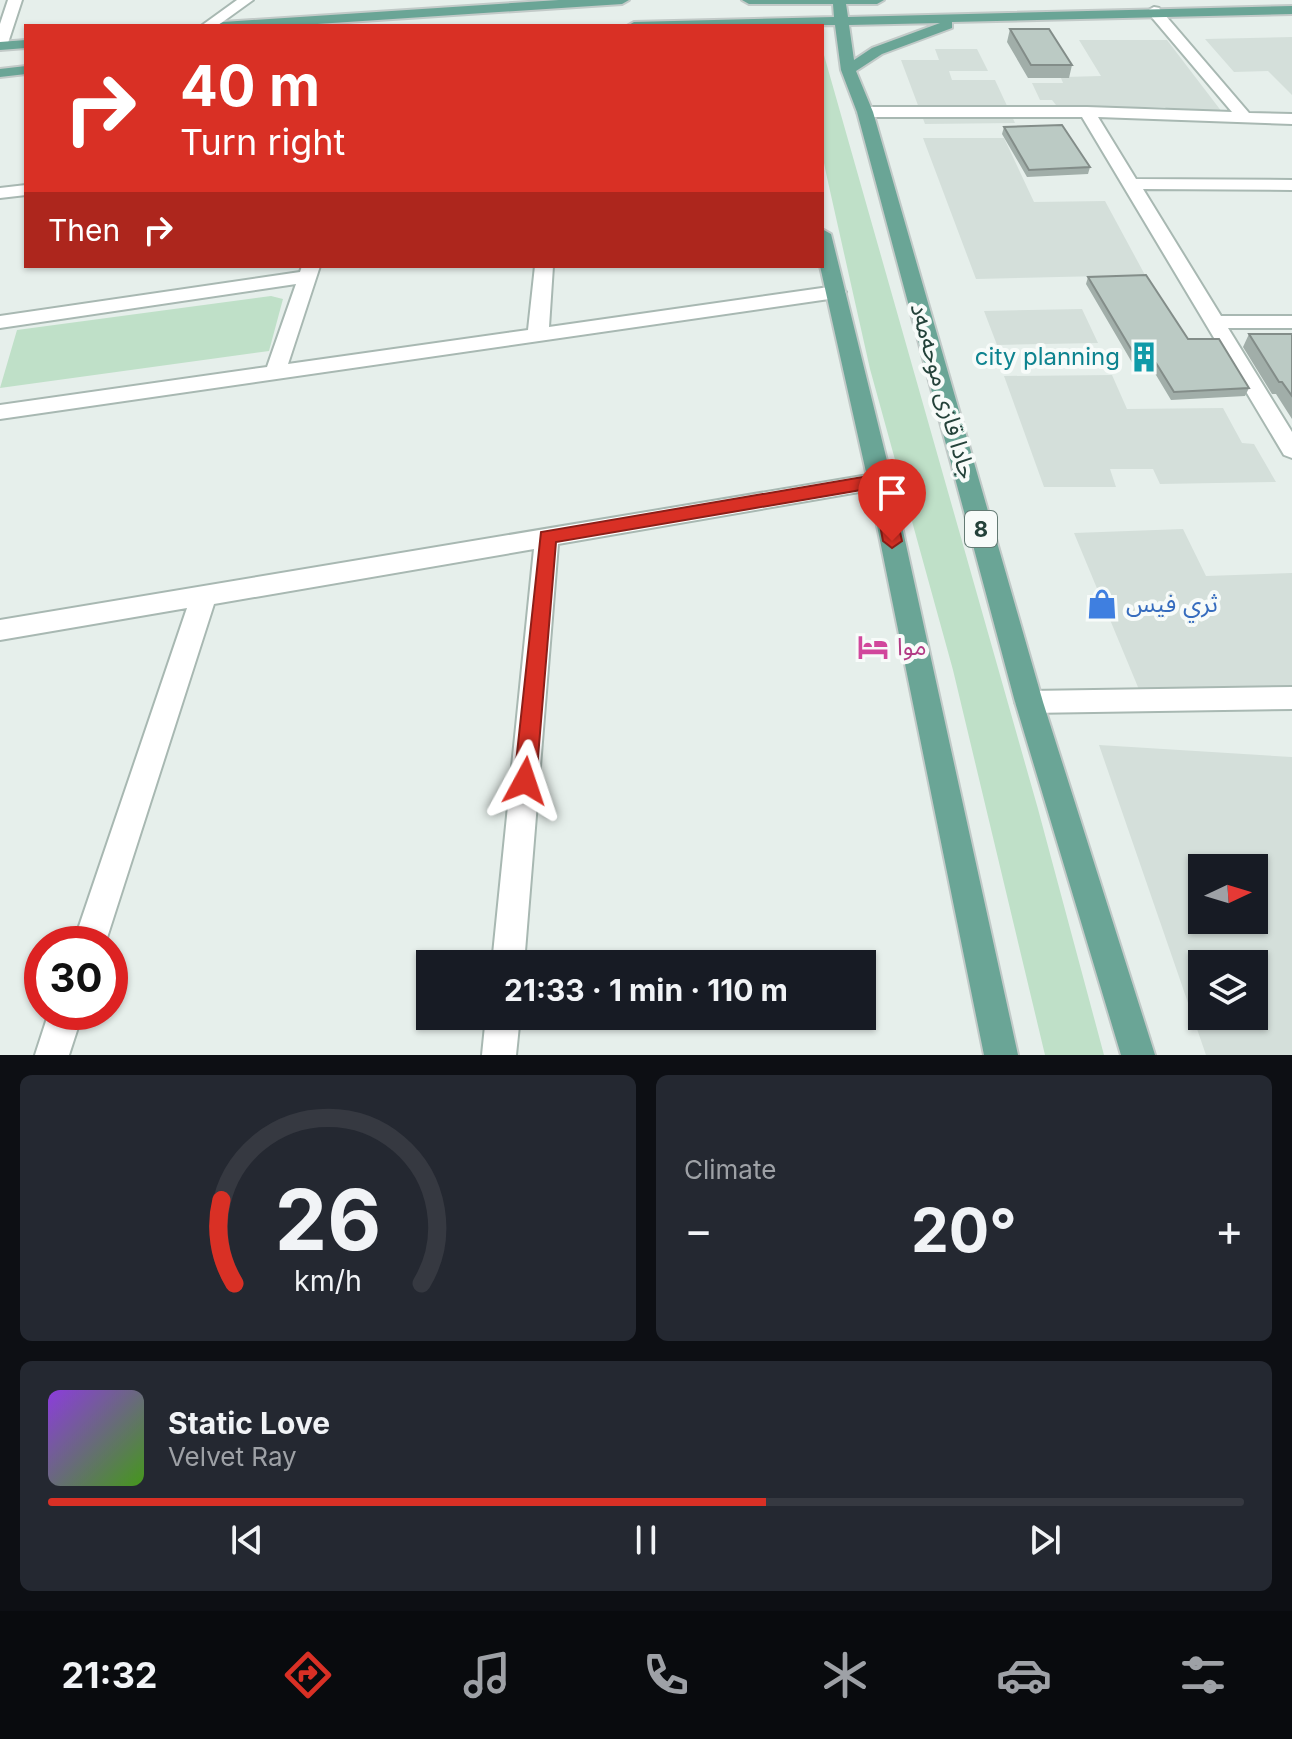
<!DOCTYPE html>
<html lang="en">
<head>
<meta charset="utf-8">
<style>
  :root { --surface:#171b24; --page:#242831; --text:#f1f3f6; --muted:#9ea1a6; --line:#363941; --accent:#d93025 }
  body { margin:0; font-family:Inter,"Noto Sans Arabic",sans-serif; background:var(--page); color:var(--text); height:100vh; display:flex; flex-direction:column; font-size:30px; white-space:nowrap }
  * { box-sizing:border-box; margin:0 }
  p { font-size:26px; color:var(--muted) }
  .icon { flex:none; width:44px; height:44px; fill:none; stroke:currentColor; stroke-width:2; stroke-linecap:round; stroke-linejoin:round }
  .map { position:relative; height:1055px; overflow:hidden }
  .side { display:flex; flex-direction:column; gap:20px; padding:20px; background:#0d0f14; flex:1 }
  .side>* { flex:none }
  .guide { position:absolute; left:24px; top:24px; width:800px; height:244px; border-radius:0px; box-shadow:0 2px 6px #0004; background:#d93025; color:#fff; overflow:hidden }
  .needle { width:52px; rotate:86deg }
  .buttons { position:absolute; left:1188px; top:854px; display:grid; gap:16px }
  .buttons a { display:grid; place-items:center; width:80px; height:80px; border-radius:0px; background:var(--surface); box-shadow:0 2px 6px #0004; font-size:40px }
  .speed { position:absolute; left:24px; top:926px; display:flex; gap:16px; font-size:40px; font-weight:700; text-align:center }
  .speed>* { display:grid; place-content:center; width:104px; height:104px; border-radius:50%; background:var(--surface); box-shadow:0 2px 6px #0004; line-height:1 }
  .speed .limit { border:12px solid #d22; background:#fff; color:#111 }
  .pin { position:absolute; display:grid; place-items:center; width:68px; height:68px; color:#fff; margin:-82px -34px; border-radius:50% 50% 50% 0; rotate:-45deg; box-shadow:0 0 8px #0007 }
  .pin .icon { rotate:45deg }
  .me { position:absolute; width:88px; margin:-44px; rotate:5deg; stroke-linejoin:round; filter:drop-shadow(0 0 6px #0008) }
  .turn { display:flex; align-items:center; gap:28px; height:168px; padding:0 24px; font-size:36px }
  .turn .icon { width:104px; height:104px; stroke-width:2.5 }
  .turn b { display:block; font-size:56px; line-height:68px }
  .then { display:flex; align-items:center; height:76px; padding:0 24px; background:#0003; gap:16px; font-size:30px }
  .big { font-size:60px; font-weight:700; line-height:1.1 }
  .side .tile { flex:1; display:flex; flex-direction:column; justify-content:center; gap:12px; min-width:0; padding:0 28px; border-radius:12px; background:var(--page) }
  .side .dial { align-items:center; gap:0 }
  .dial svg { height:208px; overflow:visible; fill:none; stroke:var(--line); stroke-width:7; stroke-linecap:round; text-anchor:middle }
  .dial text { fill:var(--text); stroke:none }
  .song { display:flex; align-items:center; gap:24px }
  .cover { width:96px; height:96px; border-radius:12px; background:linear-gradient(135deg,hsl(270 70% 55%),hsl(100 70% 35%)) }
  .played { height:8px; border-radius:4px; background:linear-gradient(90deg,var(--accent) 60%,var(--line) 60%) }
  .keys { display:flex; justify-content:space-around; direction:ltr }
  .heat { display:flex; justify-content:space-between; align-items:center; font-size:44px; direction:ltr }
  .side .tiles { flex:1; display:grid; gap:20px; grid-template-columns:1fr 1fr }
  .tile:last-child { grid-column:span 2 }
  .trip { position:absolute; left:416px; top:950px; width:460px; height:80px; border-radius:0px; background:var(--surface); box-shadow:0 2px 6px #0004; font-weight:700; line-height:80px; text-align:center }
  .dock { display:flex; height:128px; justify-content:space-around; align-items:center; background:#090b0e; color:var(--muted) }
  .dock .icon { width:56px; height:56px }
  .dock .on { color:var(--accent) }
  .dock b { font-size:36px; color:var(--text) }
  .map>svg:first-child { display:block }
  .built { fill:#d4dfda; fill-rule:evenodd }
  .green { fill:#bfe0c8 }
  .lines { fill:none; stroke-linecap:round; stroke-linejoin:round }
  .minor-casing { stroke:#a8b8b2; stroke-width:4 }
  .primary-casing { stroke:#c2cac8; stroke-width:4 }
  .minor { fill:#fff; fill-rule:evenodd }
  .primary { fill:#6aa596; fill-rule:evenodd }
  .wall { fill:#a1aea9 }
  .building { fill:#bbcac4; stroke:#838d89; stroke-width:2 }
  .route { fill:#d93025; stroke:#8d1f18; stroke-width:2 }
  .labels { text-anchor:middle; stroke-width:8; stroke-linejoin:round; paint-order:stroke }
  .shield { fill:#f7fbf9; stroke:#637a73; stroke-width:2 }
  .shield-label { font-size:22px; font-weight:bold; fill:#24423a }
  .culture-label { font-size:24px; fill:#0d838f; stroke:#f7fbf9; text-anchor:end }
  .street-label { font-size:24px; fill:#24423a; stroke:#f7fbf9 }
  .shop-label { font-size:24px; fill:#366cbe; stroke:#f7fbf9; text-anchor:start }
  .hotel-label { font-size:24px; fill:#b23c85; stroke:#f7fbf9; text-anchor:start }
</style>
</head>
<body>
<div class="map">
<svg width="1292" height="1055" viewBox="0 0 1292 1055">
  <rect width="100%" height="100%" fill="#e6efeb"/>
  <!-- built -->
  <path class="built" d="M 1292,37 L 1292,95 L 1268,71 L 1234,72 L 1205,39 Z
    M 1079,40 L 1167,40 L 1222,112 L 1169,112 L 1165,107 L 1085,107 L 1056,105 L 1052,100 L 1040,100 L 1032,83 L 1063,83 L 1061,78 L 1028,78 L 1101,76 Z
    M 935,49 L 977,49 L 988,71 L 949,71 L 952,80 L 995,80 L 1015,123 L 925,124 L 901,60 L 939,60 Z
    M 923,138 L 1004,138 L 1034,202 L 1105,201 L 1145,275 L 976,279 Z
    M 1082,309 L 1098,343 L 997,345 L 984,311 Z
    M 1112,375 L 1127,409 L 1223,408 L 1242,443 L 1254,444 L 1276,482 L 1160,484 L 1153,469 L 1110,469 L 1116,487 L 1044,487 L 1004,376 Z
    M 1183,529 L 1206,576 L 1292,573 L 1292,686 L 1140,692 L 1074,533 Z
    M 1099,745 L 1292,757 L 1292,1055 L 1206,1055 ZM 1254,868 L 1254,920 L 1202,920 L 1202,868 ZM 1202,964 L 1254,964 L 1254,1016 L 1202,1016 Z"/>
  <!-- green -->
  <path class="green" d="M 822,48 L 1038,809 L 1104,1055 L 1045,1055 L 953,670 L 870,369 L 826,173 L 822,153 Z
    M 271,296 L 283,299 L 269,351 L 0,388 L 17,330 Z"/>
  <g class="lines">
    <!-- minor casing -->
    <g class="minor-casing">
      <path id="minor" d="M 8,0 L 22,0 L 7,46 L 0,50 L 0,24 Z
        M 237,0 L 253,0 L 217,26 L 201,26 Z
        M 1154,7 L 1159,8 L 1249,113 L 1292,114 L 1292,124 L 1098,117 L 1136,179 L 1292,180 L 1292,190 L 1143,189 L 1221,316 L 1292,316 L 1292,328 L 1228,328 L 1292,432 L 1292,458 L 1284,455 L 1082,117 L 865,117 L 857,112 L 865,107 L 1087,107 L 1232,112 L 1149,14 L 1147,11 Z
        M 26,185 L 26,195 L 0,198 L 0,188 Z
        M 302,266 L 320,266 L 288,364 L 528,330 L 535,266 L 553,266 L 549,327 L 836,286 L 846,292 L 836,298 L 0,419 L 0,405 L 267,367 L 296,284 L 0,328 L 0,316 L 300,272 Z
        M 880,473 L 888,475 L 892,481 L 888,487 L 558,544 L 524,964 L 492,964 L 534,549 L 214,604 L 105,944 L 73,944 L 187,608 L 0,640 L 0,620 Z
        M 1292,687 L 1292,709 L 1029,713 L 1019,710 L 1015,702 L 1019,694 L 1029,691 Z
        M 49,1012 L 83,1012 L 69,1055 L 35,1055 Z
        M 486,1016 L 520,1016 L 516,1055 L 482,1055 Z"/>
    </g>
    <!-- primary casing -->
    <g class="primary-casing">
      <path id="primary" d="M 559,0 L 629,0 L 622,4 L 287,26 L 216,26 L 223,22 Z
        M 742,0 L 884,0 L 877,4 L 846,4 L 848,17 L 1292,6 L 1292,14 L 952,22 L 952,28 L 882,54 L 856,71 L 873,112 L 1043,702 L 1155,1055 L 1121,1055 L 1015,702 L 857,112 L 841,70 L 835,25 L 627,26 L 634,22 L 834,17 L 833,4 L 749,4 ZM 940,23 L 872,48 L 854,60 L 849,25 Z
        M 26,40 L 26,48 L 0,50 L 0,42 Z
        M 26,66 L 26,74 L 0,77 L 0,69 Z
        M 822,229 L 831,234 L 892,481 L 1018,1055 L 984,1055 L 868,481 L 820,266 Z"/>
    </g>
    <!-- minor -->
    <use href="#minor" class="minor"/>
    <!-- primary -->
    <use href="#primary" class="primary"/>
  </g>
  <!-- wall -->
  <path class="wall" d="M 1010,29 L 1072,65 L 1069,78 L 1028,78 L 1007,42 Z
    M 1004,127 L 1090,167 L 1088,174 L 1027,177 L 1002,134 Z
    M 1088,277 L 1188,339 L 1249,388 L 1245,396 L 1171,400 L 1153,370 L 1137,371 L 1086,284 Z
    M 1249,334 L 1292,334 L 1292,419 L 1276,394 L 1272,394 L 1243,347 Z"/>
  <!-- building -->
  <path class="building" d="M 1010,29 L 1049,29 L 1072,65 L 1031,65 Z
    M 1062,125 L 1090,167 L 1029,170 L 1004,127 Z
    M 1146,275 L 1188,339 L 1219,339 L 1249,388 L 1174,392 L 1156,363 L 1140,364 L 1088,277 Z
    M 1249,334 L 1292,334 L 1292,396 L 1282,382 L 1279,382 Z"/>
  <!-- route -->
  <path class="route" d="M 880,474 L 889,481 L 902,541 L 892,548 L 883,541 L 873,488 L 556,542 L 536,781 L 532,788 L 525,791 L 517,788 L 514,781 L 541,532 Z"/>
  <!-- icons -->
  <defs>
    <g id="building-bare" transform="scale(2.4)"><path d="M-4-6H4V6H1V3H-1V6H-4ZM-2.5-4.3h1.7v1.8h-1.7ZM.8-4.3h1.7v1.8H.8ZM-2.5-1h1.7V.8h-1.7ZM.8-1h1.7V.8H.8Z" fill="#0f9aa8" stroke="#f7fbf9" stroke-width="2.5" paint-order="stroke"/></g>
    <g id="shop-bare" transform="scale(2.4)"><path d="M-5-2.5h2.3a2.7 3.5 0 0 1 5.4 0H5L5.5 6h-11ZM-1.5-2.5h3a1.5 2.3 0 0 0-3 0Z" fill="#3f7fe0" stroke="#f7fbf9" stroke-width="2.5" paint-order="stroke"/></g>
    <g id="hotel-bare" transform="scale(2.4)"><path d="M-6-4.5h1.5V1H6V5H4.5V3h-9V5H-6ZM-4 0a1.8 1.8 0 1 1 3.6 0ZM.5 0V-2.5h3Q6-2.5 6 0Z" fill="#d1479c" stroke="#f7fbf9" stroke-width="2.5" paint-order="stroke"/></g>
  </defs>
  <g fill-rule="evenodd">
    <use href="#building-bare" x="1144" y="357"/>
    <use href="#shop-bare" x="1102" y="604"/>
    <use href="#hotel-bare" x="873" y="647"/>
  </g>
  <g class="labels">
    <!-- shield labels -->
    <rect class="shield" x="965" y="511" width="32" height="36" rx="6"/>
    <g class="shield-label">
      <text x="981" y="537">8</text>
    </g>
    <!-- culture labels -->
    <g class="culture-label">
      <text x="1120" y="365">city planning</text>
    </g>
    <!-- street labels -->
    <g class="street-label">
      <text transform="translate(943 391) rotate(74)" y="8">جادا قازی موحەمەد</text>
    </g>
    <!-- shop labels -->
    <g class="shop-label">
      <text x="1126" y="612">ثري فيس</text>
    </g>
    <!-- hotel labels -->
    <g class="hotel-label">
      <text x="897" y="655">موا</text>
    </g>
  </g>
</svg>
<div class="buttons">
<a><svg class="needle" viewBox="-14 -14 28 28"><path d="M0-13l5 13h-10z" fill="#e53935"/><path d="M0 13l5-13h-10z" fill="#9ea1a6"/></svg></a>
<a><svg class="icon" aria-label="layers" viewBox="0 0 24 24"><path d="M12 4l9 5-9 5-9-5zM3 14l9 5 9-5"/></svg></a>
</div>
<div class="speed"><div class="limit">30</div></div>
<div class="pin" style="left:892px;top:541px;background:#d93025"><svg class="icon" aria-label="arrive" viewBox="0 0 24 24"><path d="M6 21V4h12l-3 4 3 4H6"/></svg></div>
<svg class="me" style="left:525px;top:781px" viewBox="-20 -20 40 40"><path d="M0-17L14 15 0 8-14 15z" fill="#d93025" stroke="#fff" stroke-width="4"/></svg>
<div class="trip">21:33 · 1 min · 110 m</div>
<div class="guide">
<div class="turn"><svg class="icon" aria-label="right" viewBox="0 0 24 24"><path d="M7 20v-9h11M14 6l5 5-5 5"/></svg><div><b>40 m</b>Turn right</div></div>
<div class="then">Then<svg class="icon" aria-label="right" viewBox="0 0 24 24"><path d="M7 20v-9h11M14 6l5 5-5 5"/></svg></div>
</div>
</div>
<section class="side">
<div class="tiles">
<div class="tile dial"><svg viewBox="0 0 100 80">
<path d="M14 69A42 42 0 1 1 86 69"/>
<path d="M14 69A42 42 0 0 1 9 37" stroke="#d93025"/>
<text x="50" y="56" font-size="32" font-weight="700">26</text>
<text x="50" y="72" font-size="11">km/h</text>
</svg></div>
<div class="tile"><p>Climate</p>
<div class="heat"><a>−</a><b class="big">20°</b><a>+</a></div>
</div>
<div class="tile">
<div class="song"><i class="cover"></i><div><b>Static Love</b><p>Velvet Ray</p></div></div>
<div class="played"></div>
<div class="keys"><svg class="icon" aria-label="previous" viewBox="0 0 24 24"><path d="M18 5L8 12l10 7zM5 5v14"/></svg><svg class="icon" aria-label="pause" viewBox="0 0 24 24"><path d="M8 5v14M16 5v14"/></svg><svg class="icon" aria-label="next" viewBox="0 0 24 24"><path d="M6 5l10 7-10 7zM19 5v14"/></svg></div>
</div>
</div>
</section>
<nav class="dock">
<b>21:32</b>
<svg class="icon on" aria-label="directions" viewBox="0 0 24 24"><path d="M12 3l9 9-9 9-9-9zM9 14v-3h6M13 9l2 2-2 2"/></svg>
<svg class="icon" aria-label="music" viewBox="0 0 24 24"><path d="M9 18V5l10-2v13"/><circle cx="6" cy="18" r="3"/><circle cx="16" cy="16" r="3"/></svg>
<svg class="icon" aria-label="phone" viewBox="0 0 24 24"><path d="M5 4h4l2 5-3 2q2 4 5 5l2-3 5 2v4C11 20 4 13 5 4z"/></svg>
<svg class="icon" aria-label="climate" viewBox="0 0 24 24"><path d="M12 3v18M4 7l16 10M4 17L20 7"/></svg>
<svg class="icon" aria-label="car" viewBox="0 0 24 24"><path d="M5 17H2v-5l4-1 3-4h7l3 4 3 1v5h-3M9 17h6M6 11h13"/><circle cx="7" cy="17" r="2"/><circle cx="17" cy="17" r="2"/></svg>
<svg class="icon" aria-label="filters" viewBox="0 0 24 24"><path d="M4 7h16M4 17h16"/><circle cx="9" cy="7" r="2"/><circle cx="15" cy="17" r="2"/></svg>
</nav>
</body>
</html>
